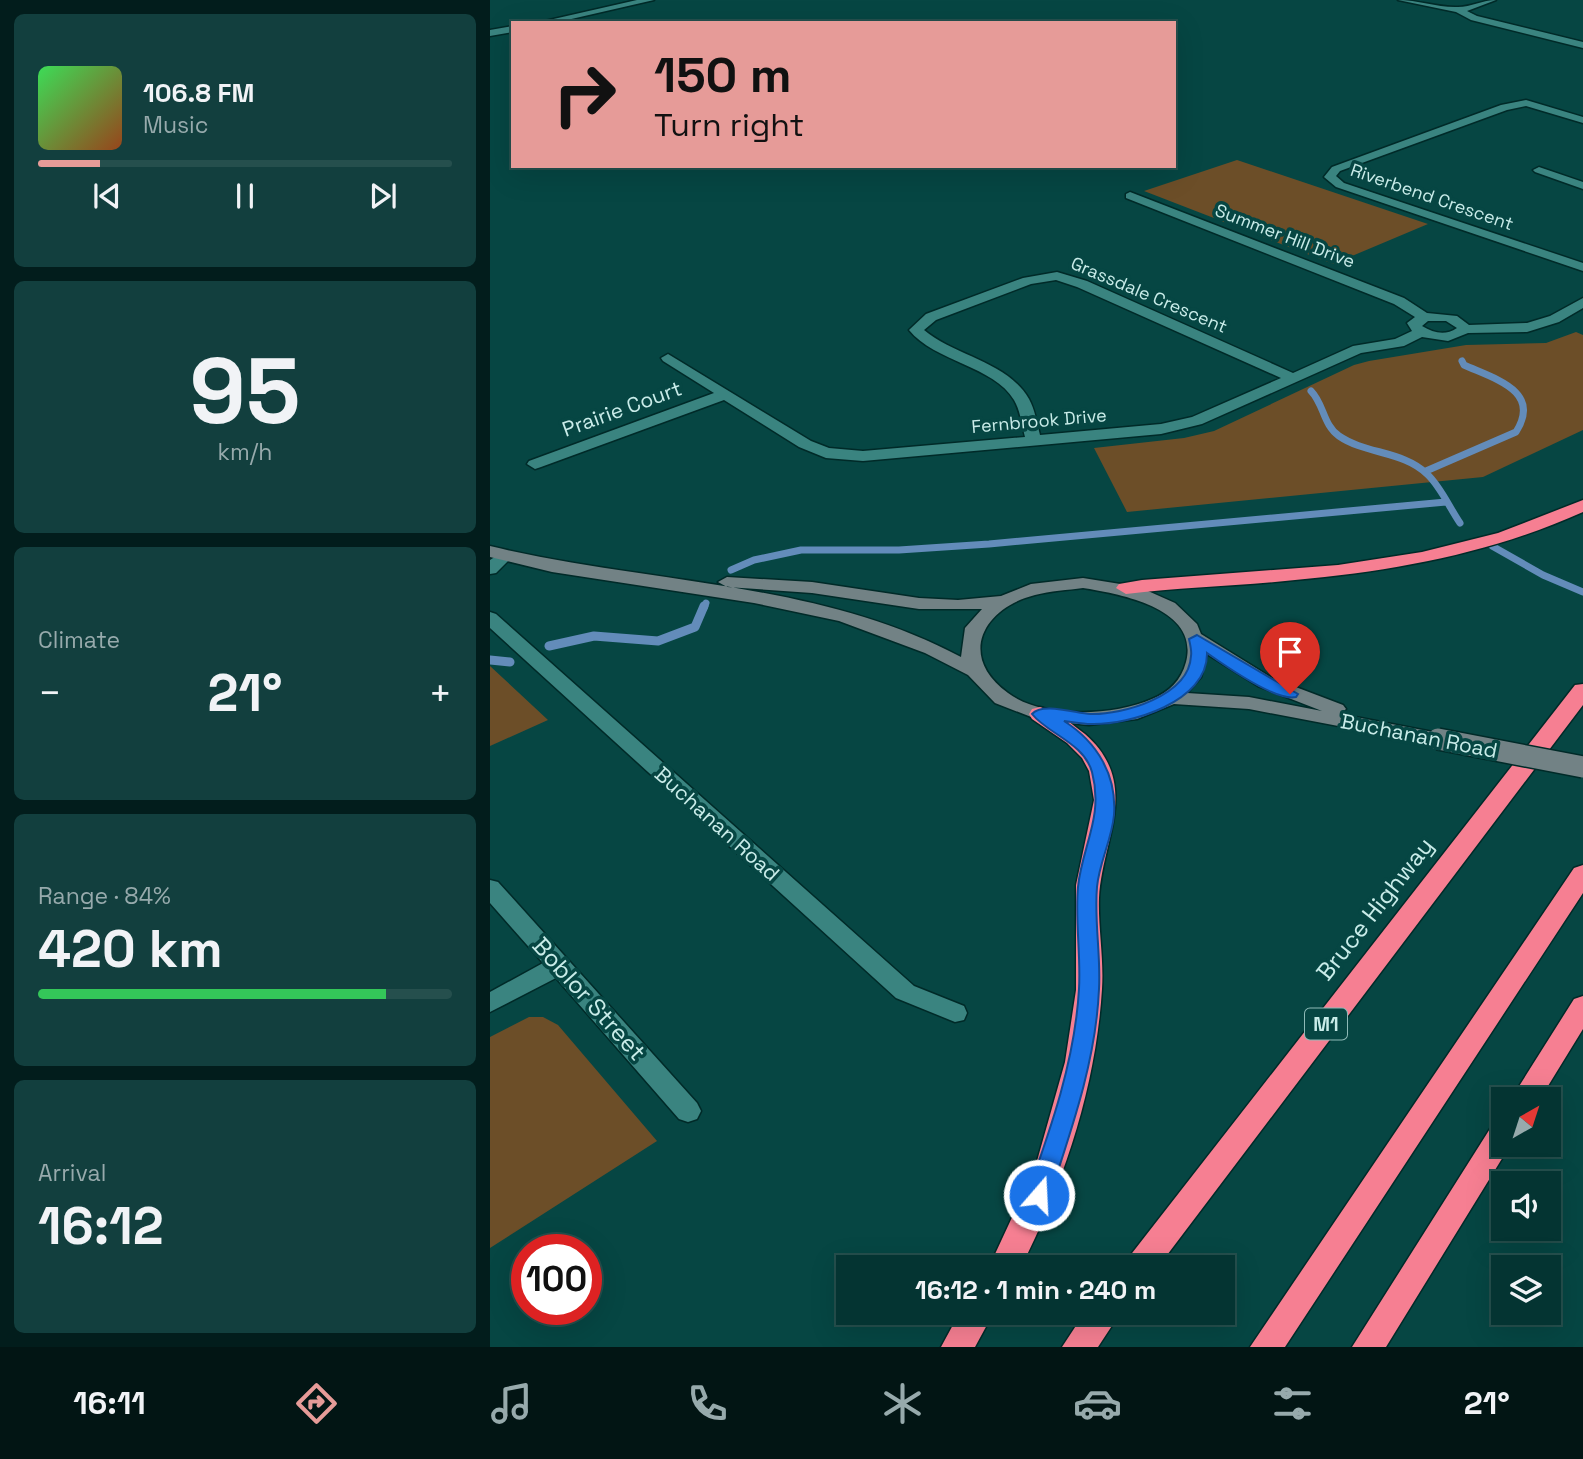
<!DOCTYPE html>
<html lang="en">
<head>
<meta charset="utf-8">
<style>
  :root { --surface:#043432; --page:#123f3e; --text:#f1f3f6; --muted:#97aaac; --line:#254f4d; --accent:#e69b98 }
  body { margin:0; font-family:"Space Grotesk",sans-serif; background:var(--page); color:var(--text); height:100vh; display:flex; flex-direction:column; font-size:26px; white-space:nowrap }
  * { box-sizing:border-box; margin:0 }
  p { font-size:23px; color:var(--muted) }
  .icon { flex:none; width:38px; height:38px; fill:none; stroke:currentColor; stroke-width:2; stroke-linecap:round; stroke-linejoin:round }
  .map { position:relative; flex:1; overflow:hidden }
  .details { display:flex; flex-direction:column; gap:14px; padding:14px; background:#021d1c; width:490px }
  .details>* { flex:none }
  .top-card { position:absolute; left:21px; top:21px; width:665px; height:147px; border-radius:0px; box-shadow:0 7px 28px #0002,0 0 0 2px var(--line); background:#e69b98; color:#111; overflow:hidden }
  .needle { width:46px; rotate:39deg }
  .buttons { position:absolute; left:1001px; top:1087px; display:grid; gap:14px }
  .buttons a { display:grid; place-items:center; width:70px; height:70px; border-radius:0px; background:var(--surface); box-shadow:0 7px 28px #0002,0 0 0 2px var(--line); font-size:35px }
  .speed { position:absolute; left:21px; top:1234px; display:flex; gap:14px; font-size:35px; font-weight:700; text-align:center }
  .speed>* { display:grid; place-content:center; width:91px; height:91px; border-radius:50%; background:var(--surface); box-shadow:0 7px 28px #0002,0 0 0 2px var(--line); line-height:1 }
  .speed .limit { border:10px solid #d22; background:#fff; color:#111 }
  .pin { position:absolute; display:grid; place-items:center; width:60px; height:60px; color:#fff; margin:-72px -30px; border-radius:50% 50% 50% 0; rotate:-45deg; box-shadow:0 0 7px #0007 }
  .pin .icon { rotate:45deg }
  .me { position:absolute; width:77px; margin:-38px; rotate:19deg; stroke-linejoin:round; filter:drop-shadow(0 0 5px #0008) }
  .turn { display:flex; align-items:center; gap:24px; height:147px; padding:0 28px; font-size:32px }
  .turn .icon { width:91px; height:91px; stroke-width:2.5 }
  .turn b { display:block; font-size:49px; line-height:60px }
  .big { font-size:52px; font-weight:600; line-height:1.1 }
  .details .tile { flex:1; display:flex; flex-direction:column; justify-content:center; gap:10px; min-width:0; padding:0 24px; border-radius:10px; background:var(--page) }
  .details .dial { align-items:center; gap:0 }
  .dial b { font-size:91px; line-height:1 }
  .song { display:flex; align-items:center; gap:21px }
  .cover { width:84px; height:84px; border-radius:10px; background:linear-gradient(135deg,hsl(130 70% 55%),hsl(20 70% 35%)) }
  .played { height:7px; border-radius:4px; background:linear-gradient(90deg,var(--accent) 15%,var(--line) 15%) }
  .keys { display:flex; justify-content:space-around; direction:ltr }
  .heat { display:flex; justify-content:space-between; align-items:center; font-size:38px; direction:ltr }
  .charge { height:10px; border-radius:5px; background:linear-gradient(90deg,#34c759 84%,var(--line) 0) }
  .trip { position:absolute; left:346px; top:1255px; width:399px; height:70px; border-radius:0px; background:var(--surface); box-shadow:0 7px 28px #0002,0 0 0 2px var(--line); font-weight:600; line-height:70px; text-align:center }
  .tab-bar { display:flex; height:112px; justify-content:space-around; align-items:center; background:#021514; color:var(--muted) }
  .tab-bar .icon { width:49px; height:49px }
  .tab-bar .on { color:var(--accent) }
  .tab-bar b { font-size:32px; color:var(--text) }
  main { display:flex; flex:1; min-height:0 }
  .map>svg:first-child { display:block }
  .green { fill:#6c4e28 }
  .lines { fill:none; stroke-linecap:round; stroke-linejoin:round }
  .stream-far1 { stroke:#638cba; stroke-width:7 }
  .stream { stroke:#638cba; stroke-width:9 }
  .minor-casing { stroke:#002a28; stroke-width:3 }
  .tertiary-casing { stroke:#002a28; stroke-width:3 }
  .secondary-casing { stroke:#002a28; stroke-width:3 }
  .motorway-casing { stroke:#002a28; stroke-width:3 }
  .minor { fill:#3a8480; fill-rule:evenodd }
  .tertiary { fill:#3a8480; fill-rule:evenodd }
  .secondary { fill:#728285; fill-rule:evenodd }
  .motorway { fill:#f67f92; fill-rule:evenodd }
  .secondary-bridge-casing { stroke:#002a28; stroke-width:24; stroke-linecap:butt }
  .secondary-bridge { stroke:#728285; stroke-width:21 }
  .route { fill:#1a73e8; stroke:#114b97; stroke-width:2 }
  .labels { text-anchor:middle; stroke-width:7; stroke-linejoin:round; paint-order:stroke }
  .far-street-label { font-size:18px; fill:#c9ece9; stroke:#064643 }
  .shield { fill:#064643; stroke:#8ebab7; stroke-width:2 }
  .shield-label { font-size:19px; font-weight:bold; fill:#c9ece9 }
  .street-label { font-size:21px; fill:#c9ece9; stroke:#064643 }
  .near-street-label { font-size:24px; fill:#c9ece9; stroke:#064643 }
</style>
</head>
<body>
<main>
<section class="details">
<div class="tile">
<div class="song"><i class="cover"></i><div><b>106.8 FM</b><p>Music</p></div></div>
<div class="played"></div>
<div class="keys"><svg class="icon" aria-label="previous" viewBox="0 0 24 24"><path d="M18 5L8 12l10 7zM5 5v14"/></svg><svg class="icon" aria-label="pause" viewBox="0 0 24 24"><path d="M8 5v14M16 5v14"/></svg><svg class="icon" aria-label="next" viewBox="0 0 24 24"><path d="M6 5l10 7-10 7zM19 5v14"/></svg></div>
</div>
<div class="tile dial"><b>95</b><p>km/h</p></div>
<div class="tile"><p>Climate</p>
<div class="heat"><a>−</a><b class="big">21°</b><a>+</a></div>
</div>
<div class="tile"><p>Range · 84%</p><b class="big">420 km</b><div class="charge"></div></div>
<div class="tile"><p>Arrival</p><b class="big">16:12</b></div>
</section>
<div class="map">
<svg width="1093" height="1347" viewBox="0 0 1093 1347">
  <rect width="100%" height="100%" fill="#064643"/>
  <!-- green -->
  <path class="green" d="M 747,160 L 938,224 L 843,264 L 654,191 Z
    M 1086,332 L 1093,335 L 1093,430 L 993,477 L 637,512 L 604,448 L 694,438 L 724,431 L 864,365 L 879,361 L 976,345 L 1056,343 Z
    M 0,666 L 58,720 L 0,746 Z
    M 39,1017 L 53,1017 L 68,1025 L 167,1141 L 0,1248 L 0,1037 Z"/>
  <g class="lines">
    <!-- stream-far1 -->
    <path class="stream-far1" d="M 821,391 C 834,404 833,425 849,436 C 875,454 914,451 937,474 C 951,487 959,507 970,523
      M 936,471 L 1026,432 C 1052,391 1005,379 974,365 L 972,361
      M 1002,546 L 1053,575 L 1093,592
      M 241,570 L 264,560 L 311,550 L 409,550 L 499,544 L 956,502
      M 214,608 L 216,603"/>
    <!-- stream -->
    <path class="stream" d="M 59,646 L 104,636 L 168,641 L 205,627 L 214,606
      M 0,660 L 20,662"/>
    <!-- minor casing -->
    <g class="minor-casing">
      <path id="minor" d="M 908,0 C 928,0 949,8 968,7 C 981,7 993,0 1006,0 L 977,11 L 987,16 L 1093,42 L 1093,48 L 981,20 L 966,12 Z
        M 1036,100 L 1093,117 L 1093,123 L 1036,106 L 1017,110 L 850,171 L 846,176 L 854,183 L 1093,263 L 1093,271 L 846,187 L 834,177 L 842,167 L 1011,105 Z
        M 1049,167 L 1093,182 L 1093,189 L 1045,172 L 1043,170 Z
        M 640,192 L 914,298 L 937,313 L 967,316 L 979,325 L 1037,323 L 1060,316 L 1093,298 L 1093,308 L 1069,322 L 1037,332 L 978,333 L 958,341 L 932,337 L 914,346 L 871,353 L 712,424 L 671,434 L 373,461 L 336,458 L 309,447 L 234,400 L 51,467 L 45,469 L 37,464 L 39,461 L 224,393 L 173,361 L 171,358 L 178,354 L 321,441 L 339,448 L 373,451 L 535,437 C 532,425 530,410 524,400 C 504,366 445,362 419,330 L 436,314 L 533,278 L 567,272 L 597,281 L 803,373 L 863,346 L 905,339 L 922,331 L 917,323 L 925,317 L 904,304 L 636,198 L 636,194 ZM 566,280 L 587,287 L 791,378 L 702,417 L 671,424 L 550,435 C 547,423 545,410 539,399 C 518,362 465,356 434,330 L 446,320 L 541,284 ZM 938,321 L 956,321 L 967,328 C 955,336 944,333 932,326 Z
        M 14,551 L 23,556 L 6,573 L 0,574 L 0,560 Z
        M 0,612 L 6,614 L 424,986 L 474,1006 L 477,1013 L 474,1020 L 465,1022 L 406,998 L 0,628 Z
        M 0,880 L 8,882 L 207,1103 L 211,1111 L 207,1119 L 198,1122 L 189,1119 L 66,978 L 0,1012 L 0,992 L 53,963 L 0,903 Z"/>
    </g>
    <!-- tertiary casing -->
    <g class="tertiary-casing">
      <path id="tertiary" d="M 147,0 L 164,0 L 64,23 L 46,23 Z
        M 23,26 L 23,32 L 0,36 L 0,30 Z"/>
    </g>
    <!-- secondary casing -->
    <g class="secondary-casing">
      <path id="secondary" d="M 0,546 C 156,584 327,580 471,657 L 475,628 L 492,609 L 429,609 L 322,593 L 237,587 L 228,582 L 237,577 L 322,582 L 429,598 L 468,600 L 511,596 L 541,584 L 593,578 L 649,587 L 685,603 L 707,624 L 711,634 L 782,678 L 853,705 L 856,709 L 850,714 L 948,733 L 955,734 L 958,739 L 955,744 L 948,745 L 759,709 L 684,704 L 647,719 L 599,725 L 549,720 L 505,703 L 478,675 L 435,653 L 349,621 L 264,603 L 62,572 L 0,557 ZM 593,588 C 630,594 710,608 696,662 C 691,681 679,692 662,699 C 623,716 553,719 518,693 C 467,656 493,608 545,595 C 560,591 578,590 593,588 ZM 717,654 L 768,686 L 832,711 L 759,697 L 697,693 L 711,677 Z"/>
    </g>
    <!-- motorway casing -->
    <g class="motorway-casing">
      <path id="motorway" d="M 1093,500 L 1093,512 C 1002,553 905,571 805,580 C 749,586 692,587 636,594 L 626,588 L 629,584 L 652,580 L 848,565 L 932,552 L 1008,533 Z
        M 1093,684 L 1093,705 L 668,1267 L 634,1267 L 639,1257 L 1085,685 Z
        M 550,707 C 566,711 582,724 595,734 C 652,784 612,839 609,898 C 608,928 614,958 612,989 C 606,1086 575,1180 531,1267 L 499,1267 L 545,1168 L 575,1062 L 586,990 L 586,885 L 604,800 L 599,771 L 592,758 L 577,743 L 542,719 L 539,714 L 542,709 Z
        M 1093,865 L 1093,893 L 795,1347 L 760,1347 L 1084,868 Z
        M 1093,996 L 1093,1029 L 1050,1099 L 1021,1099 L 1084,999 Z
        M 1013,1120 L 1013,1144 L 1021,1144 L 896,1347 L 862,1347 L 1003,1124 Z
        M 470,1312 L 504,1312 L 485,1347 L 451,1347 Z
        M 595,1312 L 631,1312 L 608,1347 L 572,1347 Z"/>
    </g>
    <!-- minor -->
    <use href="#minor" class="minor"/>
    <!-- tertiary -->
    <use href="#tertiary" class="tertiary"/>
    <!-- secondary -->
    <use href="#secondary" class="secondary"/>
    <!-- motorway -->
    <use href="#motorway" class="motorway"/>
    <!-- secondary-bridge casing -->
    <g class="secondary-bridge-casing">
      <path id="secondary-bridge" d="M 948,739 L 1093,767"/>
    </g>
    <!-- secondary-bridge -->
    <use href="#secondary-bridge" class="secondary-bridge"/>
  </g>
  <!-- route -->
  <path class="route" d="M 707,635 L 808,694 L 806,697 C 786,702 734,665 717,653 C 718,702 640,725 601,724 C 592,724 583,722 574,721 C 607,742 627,775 624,815 C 622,839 609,863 607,887 C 604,921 611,955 609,989 C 606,1060 582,1128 560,1195 L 557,1202 L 549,1205 L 541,1202 L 537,1195 C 561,1128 585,1060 589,989 C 591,955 585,921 588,887 C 592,846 614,817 602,772 C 594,743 558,734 542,714 C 552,702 585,713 600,714 C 633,715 699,696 701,656 C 702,651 700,644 699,639 Z"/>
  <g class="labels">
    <!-- far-street labels -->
    <g class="far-street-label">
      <text transform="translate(942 197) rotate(19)" y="6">Riverbend Crescent</text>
      <text transform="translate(795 236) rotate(21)" y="6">Summer Hill Drive</text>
      <text transform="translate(659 295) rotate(23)" y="6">Grassdale Crescent</text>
      <text transform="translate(549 421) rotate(-5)" y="6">Fernbrook Drive</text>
    </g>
    <!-- shield labels -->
    <rect class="shield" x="815" y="1008.5" width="42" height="31" rx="5"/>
    <g class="shield-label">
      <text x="836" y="1031">M1</text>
    </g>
    <!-- street labels -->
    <g class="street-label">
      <text transform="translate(132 409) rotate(-20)" y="7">Prairie Court</text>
      <text transform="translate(929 736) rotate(11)" y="7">Buchanan Road</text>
      <text transform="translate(227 824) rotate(42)" y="7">Buchanan Road</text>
    </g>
    <!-- near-street labels -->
    <g class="near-street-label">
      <text transform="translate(885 909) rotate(-52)" y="8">Bruce Highway</text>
      <text transform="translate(99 999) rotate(48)" y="8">Boblor Street</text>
    </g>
  </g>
</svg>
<div class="buttons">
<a><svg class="needle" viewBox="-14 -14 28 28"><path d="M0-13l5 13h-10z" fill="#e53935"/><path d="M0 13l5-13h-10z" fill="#97aaac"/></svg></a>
<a><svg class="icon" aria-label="sound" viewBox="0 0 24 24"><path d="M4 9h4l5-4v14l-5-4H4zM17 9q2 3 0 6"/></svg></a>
<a><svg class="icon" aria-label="layers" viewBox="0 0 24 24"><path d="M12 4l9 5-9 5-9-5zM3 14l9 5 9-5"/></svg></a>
</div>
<div class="speed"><div class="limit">100</div></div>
<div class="pin" style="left:800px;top:694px;background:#d93025"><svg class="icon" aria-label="arrive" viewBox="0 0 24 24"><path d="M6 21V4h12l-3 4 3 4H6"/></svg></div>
<svg class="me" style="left:549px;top:1195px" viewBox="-20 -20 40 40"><circle r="17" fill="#1a73e8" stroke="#fff" stroke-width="3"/><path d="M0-11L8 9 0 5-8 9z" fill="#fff"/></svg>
<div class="trip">16:12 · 1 min · 240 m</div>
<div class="top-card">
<div class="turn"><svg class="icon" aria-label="right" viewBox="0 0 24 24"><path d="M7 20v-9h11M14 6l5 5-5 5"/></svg><div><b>150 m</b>Turn right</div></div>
</div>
</div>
</main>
<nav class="tab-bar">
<b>16:11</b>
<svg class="icon on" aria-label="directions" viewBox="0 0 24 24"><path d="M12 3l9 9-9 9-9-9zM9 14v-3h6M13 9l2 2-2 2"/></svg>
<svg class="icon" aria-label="music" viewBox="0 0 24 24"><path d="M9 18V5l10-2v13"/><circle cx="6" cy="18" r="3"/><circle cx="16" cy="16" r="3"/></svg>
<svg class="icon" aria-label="phone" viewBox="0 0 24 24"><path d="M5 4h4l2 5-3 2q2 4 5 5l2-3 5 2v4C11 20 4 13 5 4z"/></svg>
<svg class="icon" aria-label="climate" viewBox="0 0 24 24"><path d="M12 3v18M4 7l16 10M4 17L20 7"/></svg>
<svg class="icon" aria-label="car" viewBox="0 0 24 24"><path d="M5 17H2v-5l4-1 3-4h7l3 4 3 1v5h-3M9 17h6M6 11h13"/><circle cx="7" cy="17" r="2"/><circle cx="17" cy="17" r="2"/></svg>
<svg class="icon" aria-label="filters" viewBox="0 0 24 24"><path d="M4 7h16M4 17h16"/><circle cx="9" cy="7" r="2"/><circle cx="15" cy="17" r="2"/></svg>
<b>21°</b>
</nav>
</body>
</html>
